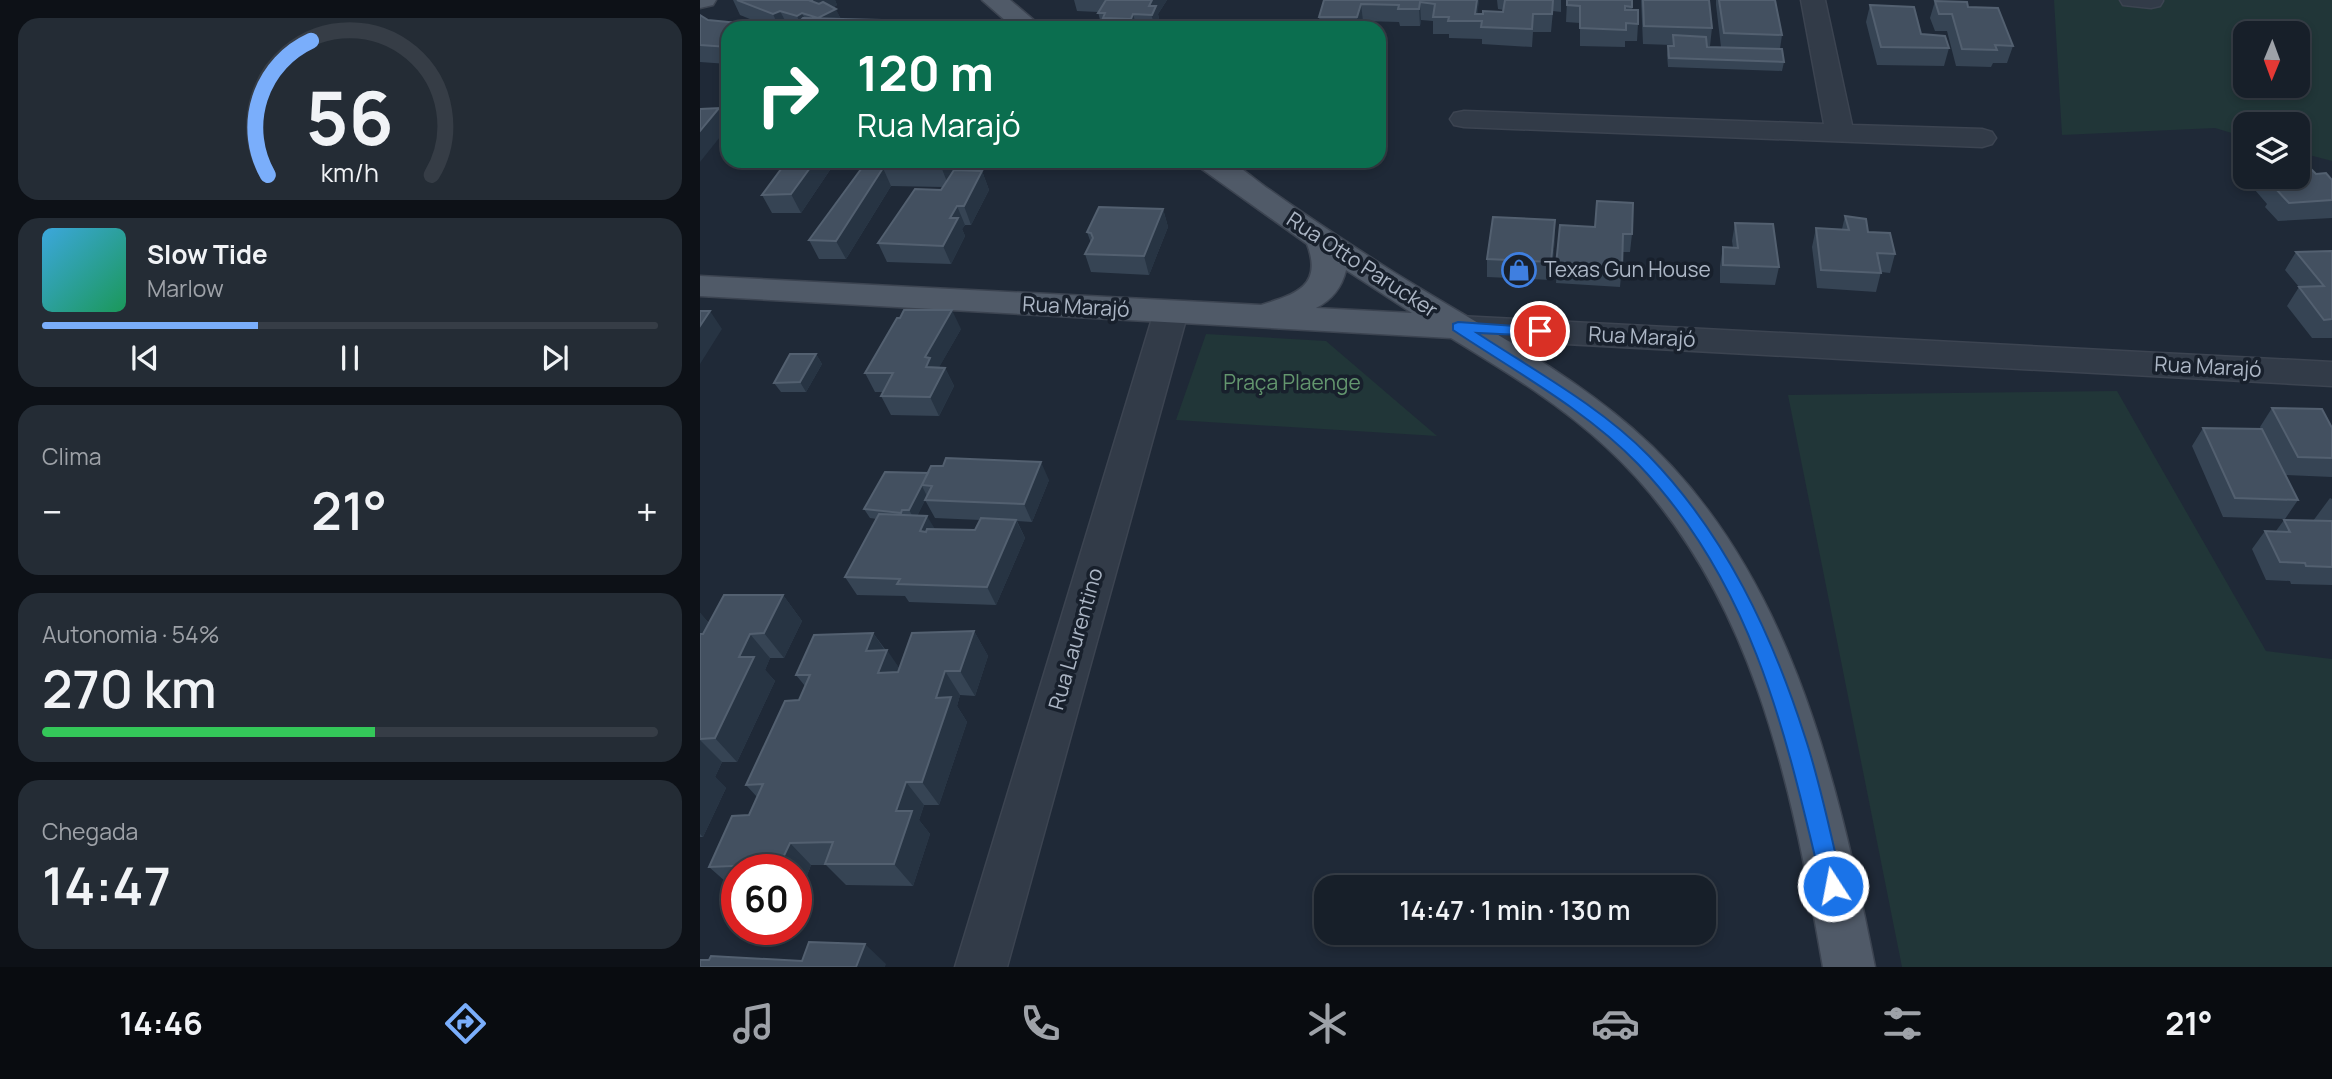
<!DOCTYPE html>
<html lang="pt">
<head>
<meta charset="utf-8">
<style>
  :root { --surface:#171f29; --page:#242c35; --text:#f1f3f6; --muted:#9ea2a8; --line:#363d46; --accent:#7aaefb }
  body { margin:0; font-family:Manrope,sans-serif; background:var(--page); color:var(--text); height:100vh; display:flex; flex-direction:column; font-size:26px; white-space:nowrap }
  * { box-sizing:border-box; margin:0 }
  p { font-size:23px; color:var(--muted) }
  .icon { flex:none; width:38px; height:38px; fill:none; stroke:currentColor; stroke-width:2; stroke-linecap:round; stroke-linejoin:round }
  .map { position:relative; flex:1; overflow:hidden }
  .drawer { display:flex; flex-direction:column; gap:18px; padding:18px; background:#0d1117; width:700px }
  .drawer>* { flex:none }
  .banner { position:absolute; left:21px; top:21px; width:665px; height:147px; border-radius:21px; box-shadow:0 4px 10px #0003,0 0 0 2px var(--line); background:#0b6e4f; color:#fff; overflow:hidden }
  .needle { width:46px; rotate:181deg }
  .controls { position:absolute; left:1533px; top:21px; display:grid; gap:14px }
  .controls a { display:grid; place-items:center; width:77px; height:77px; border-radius:14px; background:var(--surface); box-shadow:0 4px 10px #0003,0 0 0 2px var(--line); font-size:35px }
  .speed { position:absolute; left:21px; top:854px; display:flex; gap:14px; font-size:35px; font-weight:700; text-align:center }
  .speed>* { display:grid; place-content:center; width:91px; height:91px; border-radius:50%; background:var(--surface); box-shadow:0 4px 10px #0003,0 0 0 2px var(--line); line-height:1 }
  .speed .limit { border:10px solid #d22; background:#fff; color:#111 }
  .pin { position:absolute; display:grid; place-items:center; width:60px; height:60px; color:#fff; margin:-30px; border:4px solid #fff; border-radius:50%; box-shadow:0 2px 7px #0007 }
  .me { position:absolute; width:77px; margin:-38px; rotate:349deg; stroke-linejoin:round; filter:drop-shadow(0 0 5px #0008) }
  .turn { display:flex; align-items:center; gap:24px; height:147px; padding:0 21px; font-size:32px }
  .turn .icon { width:91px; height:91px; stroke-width:2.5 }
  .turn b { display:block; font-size:49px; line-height:60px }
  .big { font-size:52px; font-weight:600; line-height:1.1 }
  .drawer .tile { flex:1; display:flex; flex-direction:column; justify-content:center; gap:10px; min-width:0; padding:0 24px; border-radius:21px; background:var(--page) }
  .drawer .dial { align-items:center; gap:0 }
  .dial svg { height:182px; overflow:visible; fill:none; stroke:var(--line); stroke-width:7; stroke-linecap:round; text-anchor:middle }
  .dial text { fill:var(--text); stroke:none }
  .song { display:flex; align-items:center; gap:21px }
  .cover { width:84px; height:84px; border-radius:10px; background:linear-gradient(135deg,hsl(200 70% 55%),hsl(150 70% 35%)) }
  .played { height:7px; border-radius:4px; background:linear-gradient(90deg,var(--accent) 35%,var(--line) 35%) }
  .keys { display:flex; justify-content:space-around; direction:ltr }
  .heat { display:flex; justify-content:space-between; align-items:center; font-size:38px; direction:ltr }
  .charge { height:10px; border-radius:5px; background:linear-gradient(90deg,#34c759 54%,var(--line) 0) }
  .trip { position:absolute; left:614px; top:875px; width:402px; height:70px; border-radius:21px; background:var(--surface); box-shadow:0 4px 10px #0003,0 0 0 2px var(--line); font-weight:600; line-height:70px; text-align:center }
  .menu { display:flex; height:112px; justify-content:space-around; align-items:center; background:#090c10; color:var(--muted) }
  .menu .icon { width:49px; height:49px }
  .menu .selected { color:var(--accent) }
  .menu b { font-size:32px; color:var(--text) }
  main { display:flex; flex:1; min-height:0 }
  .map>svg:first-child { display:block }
  .green { fill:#213638; fill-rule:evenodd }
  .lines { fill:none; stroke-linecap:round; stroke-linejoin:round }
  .minor-casing { stroke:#3c4451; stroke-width:3 }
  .major-casing { stroke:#3c4451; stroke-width:3 }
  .minor { fill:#323b48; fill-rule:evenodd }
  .major { fill:#505a68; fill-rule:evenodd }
  .wall { fill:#364454; fill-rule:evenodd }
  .shaded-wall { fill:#273443 }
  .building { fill:#435060; stroke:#536070; stroke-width:2 }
  .route { fill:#1a73e8; stroke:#114b97; stroke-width:2 }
  .labels { text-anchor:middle; stroke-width:7; stroke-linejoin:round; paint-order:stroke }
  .street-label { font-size:21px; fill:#acb6c5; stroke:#18202c }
  .poi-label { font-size:21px; fill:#acb6c5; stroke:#18202c; text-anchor:start }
  .park-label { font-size:21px; fill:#63966e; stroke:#18202c }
</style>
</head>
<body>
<main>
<section class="drawer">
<div class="tile dial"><svg viewBox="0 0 100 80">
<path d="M14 69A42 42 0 1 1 86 69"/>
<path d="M14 69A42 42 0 0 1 33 10" stroke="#7aaefb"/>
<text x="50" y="56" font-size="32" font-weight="700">56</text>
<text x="50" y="72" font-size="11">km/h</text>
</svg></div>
<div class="tile">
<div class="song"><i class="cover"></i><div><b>Slow Tide</b><p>Marlow</p></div></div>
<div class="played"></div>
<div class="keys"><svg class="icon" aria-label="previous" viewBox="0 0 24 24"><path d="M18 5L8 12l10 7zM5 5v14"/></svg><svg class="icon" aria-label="pause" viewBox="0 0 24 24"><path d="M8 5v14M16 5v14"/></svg><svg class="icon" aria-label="next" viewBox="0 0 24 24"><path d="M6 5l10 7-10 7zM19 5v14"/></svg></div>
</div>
<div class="tile"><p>Clima</p>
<div class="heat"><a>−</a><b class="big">21°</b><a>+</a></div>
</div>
<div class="tile"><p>Autonomia · 54%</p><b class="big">270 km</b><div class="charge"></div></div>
<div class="tile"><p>Chegada</p><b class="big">14:47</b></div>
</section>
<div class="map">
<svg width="1632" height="967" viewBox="0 0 1632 967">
  <rect width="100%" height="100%" fill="#1f2937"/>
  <!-- green -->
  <path class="green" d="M 1354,0 L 1632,0 L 1632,161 L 1598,152 L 1598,124 L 1545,124 L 1545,137 L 1515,128 L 1362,135 ZM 1545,33 L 1598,33 L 1598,86 L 1545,86 Z
    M 506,334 L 626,341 L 737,436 L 476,420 Z
    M 1417,391 L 1566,651 L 1632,659 L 1632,967 L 1202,967 L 1088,395 Z"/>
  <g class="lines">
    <!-- minor casing -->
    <g class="minor-casing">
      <path id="minor" d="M 1101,0 L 1125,0 L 1152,125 L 1282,129 L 1292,132 L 1296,138 L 1292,144 L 1282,147 L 764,127 L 754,125 L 750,119 L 754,113 L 764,111 L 1124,124 Z
        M 1420,0 L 1463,0 L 1463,1 L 1460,6 L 1451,8 L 1423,5 Z
        M 471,301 L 483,304 L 488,312 L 307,967 L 255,967 L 454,312 L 459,304 Z
        M 758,316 L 1632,362 L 1632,386 L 758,338 L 746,335 L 741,327 L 746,319 Z"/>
    </g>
    <!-- major casing -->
    <g class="major-casing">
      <path id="major" d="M 0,0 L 16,0 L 13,5 L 0,8 Z
        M 282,0 L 310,0 L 343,28 L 314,28 Z
        M 494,161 C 504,161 519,158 528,161 C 539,165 559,183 570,190 C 608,217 648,243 687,268 C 769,320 858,364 932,428 C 1087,561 1137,776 1175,967 L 1123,967 C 1091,782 1051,581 907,448 C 860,404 805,371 751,338 L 0,296 L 0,276 L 561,305 C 596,294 623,286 607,244 L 499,167 ZM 646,270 L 712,313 L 616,308 C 632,300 642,287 646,270 Z"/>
    </g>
    <!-- minor -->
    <use href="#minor" class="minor"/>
    <!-- major -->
    <use href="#major" class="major"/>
  </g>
  <!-- wall -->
  <path class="wall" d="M 33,0 L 135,0 L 137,5 L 134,7 L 141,19 L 180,20 L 183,28 L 73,28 L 69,27 L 70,28 L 28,28 L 28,64 L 0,62 L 0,15 L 8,20 L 67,26 L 40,15 Z
    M 374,0 L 467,0 L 458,14 L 460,24 L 458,28 L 402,28 L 398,12 L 377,11 Z
    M 624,0 L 779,0 L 777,14 L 783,14 L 803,12 L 804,10 L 798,9 L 797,0 L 861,0 L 861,12 L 853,11 L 851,32 L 833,32 L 832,47 L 782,44 L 782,39 L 749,38 L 749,34 L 733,34 L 733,21 L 721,20 L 720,26 L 700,26 L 699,22 L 663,21 L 661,28 L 620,28 L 619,17 Z
    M 867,0 L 932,0 L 932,10 L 938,24 L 937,41 L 925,41 L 925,47 L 880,46 L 880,23 L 866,22 Z
    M 941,0 L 1009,0 L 1012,28 L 1010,46 L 1007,46 L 1007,47 L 1021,47 L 1016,5 L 1016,0 L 1075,0 L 1082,35 L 1080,49 L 1084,62 L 1082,71 L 968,67 L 967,55 L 968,46 L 972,46 L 972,45 L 943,44 Z
    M 1235,1 L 1313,46 L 1307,63 L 1293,63 L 1291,67 L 1256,66 L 1247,31 L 1235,31 L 1230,18 Z
    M 1170,5 L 1249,48 L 1244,66 L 1177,65 L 1166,22 Z
    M 1540,144 L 1545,144 L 1545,177 L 1598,177 L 1616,174 L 1632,180 L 1632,218 L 1578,221 L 1565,207 L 1567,204 L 1531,162 Z
    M 87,161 L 136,161 L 101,213 L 72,213 L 62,195 Z
    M 167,161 L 264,161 L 264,163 L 259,171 L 282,171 L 289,190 L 271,225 L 265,225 L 262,229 L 265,236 L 251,264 L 187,262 L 178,243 L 241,190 L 243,187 L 191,186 L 146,259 L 119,259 L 109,240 Z
    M 463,209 L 468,227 L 449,275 L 391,272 L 385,254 L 391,243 L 387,232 Z
    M 1145,216 L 1168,232 L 1195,254 L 1190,273 L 1181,272 L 1176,292 L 1117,288 L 1112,247 L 1116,228 L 1142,229 Z
    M 1035,223 L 1079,267 L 1075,285 L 1020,283 L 1020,266 L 1023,247 L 1033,248 L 1032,241 Z
    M 860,225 L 932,234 L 930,252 L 923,252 L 920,287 L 856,283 Z
    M 855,238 L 851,280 L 787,277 L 787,259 Z
    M 1632,251 L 1632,338 L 1612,338 L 1587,306 L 1599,287 L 1585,270 L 1596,252 Z
    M 261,329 L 239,367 L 245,368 L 254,386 L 239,416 L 191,415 L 181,396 L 183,392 L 175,392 L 165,373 Z
    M 116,354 L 122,364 L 106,392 L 81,392 L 74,383 Z
    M 1572,408 L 1632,428 L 1632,477 L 1586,475 L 1598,500 L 1585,519 L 1523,517 L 1492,446 L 1503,428 L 1561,429 L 1560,427 Z
    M 185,472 L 349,480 L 332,522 L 317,521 L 325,538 L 296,605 L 209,602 L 205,596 L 157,595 L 145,577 L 177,519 L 170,518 L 164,509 ZM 227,496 L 225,500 L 235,518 L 280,520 L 275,530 L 235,529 L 217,516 Z
    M 1630,498 L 1632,499 L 1632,585 L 1591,584 L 1590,581 L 1566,580 L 1552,549 L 1565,531 L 1576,531 L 1584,520 L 1613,521 Z
    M 83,595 L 102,621 L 84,658 L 70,658 L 65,670 L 75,681 L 37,762 L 22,762 L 15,777 L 26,788 L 3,837 L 0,837 L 0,613 L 8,622 L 7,624 L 8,625 Z
    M 274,631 L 288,656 L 275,696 L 260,695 L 257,706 L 267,722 L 239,805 L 224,805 L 219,820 L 230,834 L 213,886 L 146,885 L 126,865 L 111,865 L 103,886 L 96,886 L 96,870 L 37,870 L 37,889 L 34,889 L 9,867 L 49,815 L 57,797 L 46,785 L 99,700 L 105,686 L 96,675 L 173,633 L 199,668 Z"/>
  <!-- shaded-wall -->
  <path class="shaded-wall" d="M 113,0 L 135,0 L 137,5 L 128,10 L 136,9 L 144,26 L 123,28 L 111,1 Z
    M 452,0 L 467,0 L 458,14 L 460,24 L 458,28 L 455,28 L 449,6 Z
    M 777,0 L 779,0 L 777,21 L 775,14 Z
    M 720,2 L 721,20 L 720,26 L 719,9 Z
    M 661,4 L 663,21 L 661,28 L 658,28 L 657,17 Z
    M 80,11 L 89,28 L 79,28 L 73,14 Z
    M 102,13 L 109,28 L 102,28 L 97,16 Z
    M 433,14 L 437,28 L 433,28 L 431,19 Z
    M 180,20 L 183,28 L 173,28 Z
    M 19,108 L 28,124 L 28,127 L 0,162 L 0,131 Z
    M 115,161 L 136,161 L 101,213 L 91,194 Z
    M 247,161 L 264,161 L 264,163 L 249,187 L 242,169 Z
    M 183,168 L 191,186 L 146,259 L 136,241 Z
    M 282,171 L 289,190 L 271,225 L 264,206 Z
    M 257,206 L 265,225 L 262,229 L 265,236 L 251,264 L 243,246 L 250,218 Z
    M 463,209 L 468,227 L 449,275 L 444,256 Z
    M 855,220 L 855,238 L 851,280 L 851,262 Z
    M 252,310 L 261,329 L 237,371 L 226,367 L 225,357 Z
    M 10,311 L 22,329 L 0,364 L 0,326 Z
    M 116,354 L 122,364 L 106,392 L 100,382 Z
    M 245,368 L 254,386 L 239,416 L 230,397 Z
    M 341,462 L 349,480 L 332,522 L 324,504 Z
    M 222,486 L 227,496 L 215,520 L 209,510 Z
    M 227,516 L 238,534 L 220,531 Z
    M 316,520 L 325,538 L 296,605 L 287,587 Z
    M 83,595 L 102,621 L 84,658 L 64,633 Z
    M 0,613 L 8,622 L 7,624 L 19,638 L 0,649 Z
    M 274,631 L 288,656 L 275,696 L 260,671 Z
    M 173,633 L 186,652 L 187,650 L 204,675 L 178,673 L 166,651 Z
    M 50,634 L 70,658 L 65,670 L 75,681 L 37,762 L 15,738 L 39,657 Z
    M 245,671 L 260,695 L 257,706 L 267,722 L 239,805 L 222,782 L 236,698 Z
    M 0,740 L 22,762 L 15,777 L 26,788 L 3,837 L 0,834 Z
    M 206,782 L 224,805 L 219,820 L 230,834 L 213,886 L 194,864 L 196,811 Z
    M 90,843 L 111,865 L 103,886 L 96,879 L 96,870 L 86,870 L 80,864 Z
    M 165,944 L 186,964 L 185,967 L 156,967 Z"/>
  <!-- building -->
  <path class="building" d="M 37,0 L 113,0 L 111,1 L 119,4 L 123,2 L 136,9 L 118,18 L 102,13 L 97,16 L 80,11 L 73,14 Z
    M 406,0 L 452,0 L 449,6 L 456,6 L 452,15 L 433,14 L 431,19 L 403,18 L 405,13 L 398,13 Z
    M 624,0 L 777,0 L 775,14 L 783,14 L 783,11 L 803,12 L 805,0 L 853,0 L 852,14 L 833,14 L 832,29 L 781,27 L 782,21 L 748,21 L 749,17 L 733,17 L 735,4 L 720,2 L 719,9 L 698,9 L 699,5 L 661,4 L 657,17 L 619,17 Z
    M 867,0 L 932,0 L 932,7 L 925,6 L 925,10 L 938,10 L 938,24 L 926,23 L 926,30 L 880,28 L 880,6 L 867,5 Z
    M 943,0 L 1009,0 L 1012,28 L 944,26 Z
    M 1019,0 L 1075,0 L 1082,35 L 1024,33 Z
    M 1235,1 L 1267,2 L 1268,7 L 1298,8 L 1313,46 L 1295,45 L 1297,50 L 1262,49 L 1252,14 L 1239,14 Z
    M 1170,5 L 1214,7 L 1221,34 L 1245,36 L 1249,48 L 1181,47 Z
    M 0,15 L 8,20 L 69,26 L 67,28 L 28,28 L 28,47 L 0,45 Z
    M 103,18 L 180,20 L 173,28 L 93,28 Z
    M 973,35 L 1006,37 L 1007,47 L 1082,49 L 1084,62 L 969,58 L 968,46 L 974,46 Z
    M 19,108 L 0,131 L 0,109 Z
    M 1540,144 L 1545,144 L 1545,150 Z
    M 1598,156 L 1616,174 L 1626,173 L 1632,180 L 1632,200 L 1589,203 L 1575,188 L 1579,188 L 1569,177 L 1598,177 Z
    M 87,161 L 115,161 L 91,194 L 62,195 Z
    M 167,161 L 247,161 L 242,169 L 183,168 L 136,241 L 109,240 Z
    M 254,170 L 282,171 L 264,206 L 257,206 L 250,218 L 258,218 L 243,246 L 178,243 L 215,189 L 241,190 Z
    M 897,201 L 933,203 L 932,234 L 923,234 L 922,268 L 856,265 L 860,225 L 895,227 Z
    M 399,207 L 463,209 L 444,256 L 385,254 L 393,238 L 391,233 L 387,232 Z
    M 1145,216 L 1166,219 L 1168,232 L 1190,233 L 1195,254 L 1177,253 L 1181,273 L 1121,270 L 1116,228 L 1149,230 Z
    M 793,217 L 855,220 L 851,262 L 787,259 Z
    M 1035,223 L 1073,224 L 1079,267 L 1023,265 L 1023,247 L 1038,248 Z
    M 1632,251 L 1632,319 L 1624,320 L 1599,287 L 1624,286 L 1596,252 Z
    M 204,310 L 252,310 L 225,357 L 230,358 L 226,367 L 245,368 L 230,397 L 181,396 L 193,373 L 165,373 L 197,318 L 200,318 Z
    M 0,311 L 10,311 L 0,326 Z
    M 90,354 L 116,354 L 100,382 L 74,383 Z
    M 1572,408 L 1622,409 L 1632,428 L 1632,458 L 1598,457 Z
    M 1503,428 L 1562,429 L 1598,500 L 1535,498 Z
    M 246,458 L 341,462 L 324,504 L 225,500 L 232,486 L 222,485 L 231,466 L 243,466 Z
    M 185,472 L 228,473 L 209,510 L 202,510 L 201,513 L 164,509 Z
    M 179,514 L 227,516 L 220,531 L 226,532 L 227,529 L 275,530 L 281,518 L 316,520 L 287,587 L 197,584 L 200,579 L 145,577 Z
    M 1584,520 L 1632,521 L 1632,567 L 1606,566 L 1605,563 L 1580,562 L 1565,531 L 1590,532 Z
    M 24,595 L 83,595 L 64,633 L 50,634 L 39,657 L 54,657 L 15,738 L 0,739 L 0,634 L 3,634 Z
    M 274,631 L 260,671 L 245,671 L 236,698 L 251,697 L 222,782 L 206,782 L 196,811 L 212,811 L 194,864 L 125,864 L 133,842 L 90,843 L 80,864 L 9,867 L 32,816 L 49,815 L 63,784 L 46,785 L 85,701 L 99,700 L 110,675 L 96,675 L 114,635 L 173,633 L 166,651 L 187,650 L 178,673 L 198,672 L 212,633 Z
    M 109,942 L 165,944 L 156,967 L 0,967 L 0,960 L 9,960 L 11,956 L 102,961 Z"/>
  <!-- route -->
  <path class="route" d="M 758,322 L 845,328 L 847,331 L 840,336 L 777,333 C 835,371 900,406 949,456 C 1025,534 1072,634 1105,737 C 1121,785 1131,837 1143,886 L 1140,893 L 1133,896 L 1125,893 L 1122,886 C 1085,731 1053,584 938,464 C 886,410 816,372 753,330 L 753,324 Z"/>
  <!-- icons -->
  <defs>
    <g id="shop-ring" transform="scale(1.75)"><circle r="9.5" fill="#18202c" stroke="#3f7fe0" stroke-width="1.5"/><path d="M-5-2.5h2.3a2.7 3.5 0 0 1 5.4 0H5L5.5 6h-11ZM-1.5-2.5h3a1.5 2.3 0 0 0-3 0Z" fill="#3f7fe0"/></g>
  </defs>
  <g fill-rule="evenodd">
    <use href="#shop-ring" x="819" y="270"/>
  </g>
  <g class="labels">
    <!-- street labels -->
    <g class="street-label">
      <text transform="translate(662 265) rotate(33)" y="7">Rua Otto Parucker</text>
      <text transform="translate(376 307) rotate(3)" y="7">Rua Marajó</text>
      <text transform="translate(942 337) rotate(3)" y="7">Rua Marajó</text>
      <text transform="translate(1508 367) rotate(3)" y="7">Rua Marajó</text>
      <text transform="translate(376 639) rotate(-74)" y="7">Rua Laurentino</text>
    </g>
    <!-- poi labels -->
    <g class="poi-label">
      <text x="844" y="277">Texas Gun House</text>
    </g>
    <!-- park labels -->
    <g class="park-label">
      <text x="592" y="390">Praça Plaenge</text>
    </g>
  </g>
</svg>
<div class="controls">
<a><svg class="needle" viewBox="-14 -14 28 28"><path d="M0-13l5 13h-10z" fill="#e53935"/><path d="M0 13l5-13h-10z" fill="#9ea2a8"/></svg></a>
<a><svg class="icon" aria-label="layers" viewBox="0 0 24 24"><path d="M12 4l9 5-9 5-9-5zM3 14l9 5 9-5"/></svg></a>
</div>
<div class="speed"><div class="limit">60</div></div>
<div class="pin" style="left:840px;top:331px;background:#d93025"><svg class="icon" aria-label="arrive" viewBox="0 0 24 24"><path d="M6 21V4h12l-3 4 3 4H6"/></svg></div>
<svg class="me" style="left:1133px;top:886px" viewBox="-20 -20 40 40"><circle r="17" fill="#1a73e8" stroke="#fff" stroke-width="3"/><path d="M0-11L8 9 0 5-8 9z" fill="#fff"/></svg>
<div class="trip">14:47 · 1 min · 130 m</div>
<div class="banner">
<div class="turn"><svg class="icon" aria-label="right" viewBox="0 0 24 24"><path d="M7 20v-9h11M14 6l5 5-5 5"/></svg><div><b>120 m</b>Rua Marajó</div></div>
</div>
</div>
</main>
<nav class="menu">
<b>14:46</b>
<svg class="icon selected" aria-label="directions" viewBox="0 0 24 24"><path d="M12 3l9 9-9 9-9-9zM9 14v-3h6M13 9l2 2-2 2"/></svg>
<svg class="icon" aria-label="music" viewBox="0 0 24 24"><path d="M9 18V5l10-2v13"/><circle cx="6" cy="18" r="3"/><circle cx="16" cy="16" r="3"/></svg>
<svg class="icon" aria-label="phone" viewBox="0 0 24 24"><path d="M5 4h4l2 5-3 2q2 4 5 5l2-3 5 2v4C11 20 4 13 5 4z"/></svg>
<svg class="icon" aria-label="climate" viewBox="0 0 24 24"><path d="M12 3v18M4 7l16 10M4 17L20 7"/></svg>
<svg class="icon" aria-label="car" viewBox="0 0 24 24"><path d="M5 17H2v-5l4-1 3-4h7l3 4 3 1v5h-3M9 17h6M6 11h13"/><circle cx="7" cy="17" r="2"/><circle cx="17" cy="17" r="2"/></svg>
<svg class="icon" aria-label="filters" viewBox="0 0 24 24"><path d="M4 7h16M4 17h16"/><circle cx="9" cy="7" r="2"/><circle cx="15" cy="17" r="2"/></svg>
<b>21°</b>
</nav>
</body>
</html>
